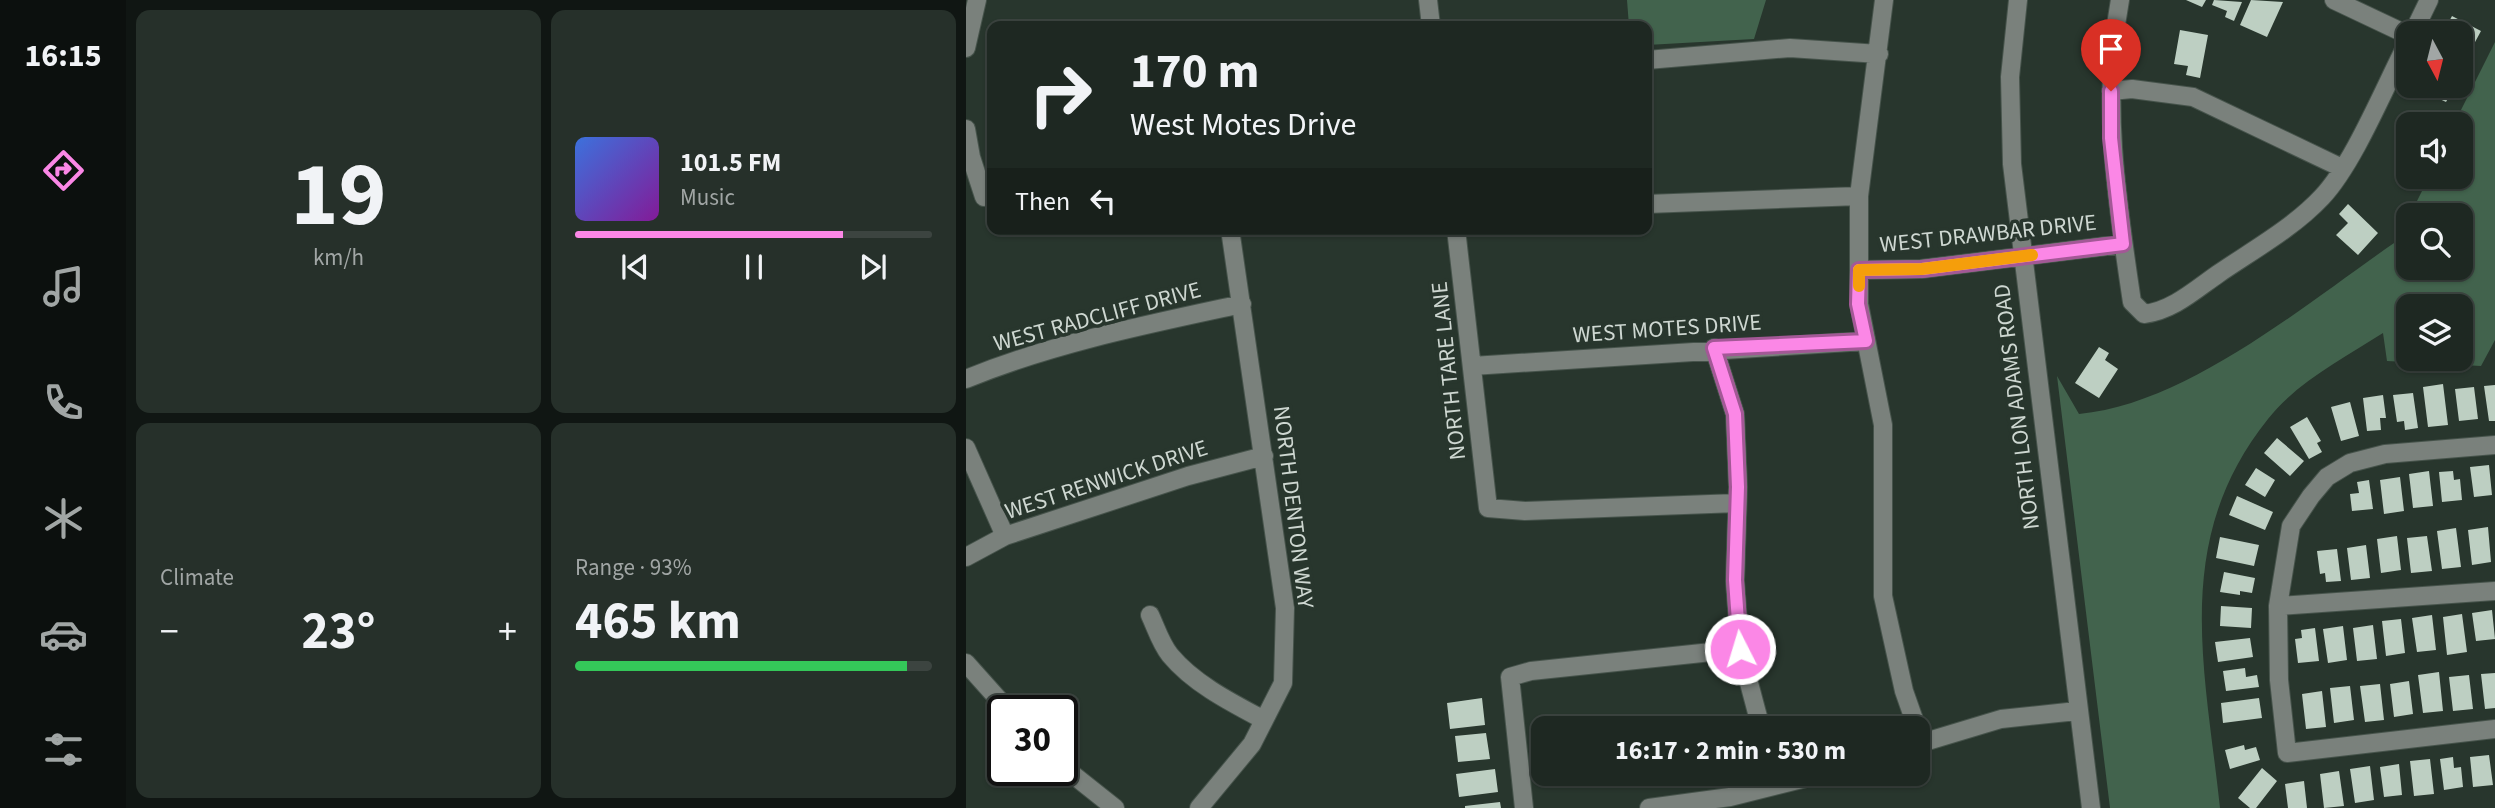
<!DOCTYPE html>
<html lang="en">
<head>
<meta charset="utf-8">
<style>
  :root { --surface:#1e2822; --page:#26302a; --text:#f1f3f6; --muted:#a1a6a5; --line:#3c4440; --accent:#fb87e6 }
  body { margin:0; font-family:"Source Sans 3",sans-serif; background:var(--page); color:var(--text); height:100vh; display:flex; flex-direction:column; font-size:26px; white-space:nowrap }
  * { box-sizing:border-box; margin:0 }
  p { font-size:23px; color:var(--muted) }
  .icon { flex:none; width:38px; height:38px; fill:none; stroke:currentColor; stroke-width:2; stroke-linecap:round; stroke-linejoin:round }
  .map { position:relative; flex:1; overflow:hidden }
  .details { display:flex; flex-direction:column; gap:10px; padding:10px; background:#101613; width:840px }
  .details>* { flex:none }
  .banner { position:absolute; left:21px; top:21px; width:665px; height:214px; border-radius:14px; box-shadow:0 2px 5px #0004,0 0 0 2px var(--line); background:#1e2822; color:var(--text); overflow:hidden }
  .needle { width:46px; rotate:173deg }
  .buttons { position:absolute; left:1430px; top:21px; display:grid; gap:14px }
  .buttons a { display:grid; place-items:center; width:77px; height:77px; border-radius:14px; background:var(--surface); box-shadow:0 2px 5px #0004,0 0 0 2px var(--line); font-size:35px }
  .speed { position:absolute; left:21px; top:695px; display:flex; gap:14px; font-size:35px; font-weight:700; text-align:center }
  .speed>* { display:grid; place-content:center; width:91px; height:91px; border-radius:50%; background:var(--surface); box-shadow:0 2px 5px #0004,0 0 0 2px var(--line); line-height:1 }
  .speed .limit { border:4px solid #111; border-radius:10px; background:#fff; color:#111 }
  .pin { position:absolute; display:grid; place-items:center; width:60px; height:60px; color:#fff; margin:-72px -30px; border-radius:50% 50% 50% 0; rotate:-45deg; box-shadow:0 0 7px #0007 }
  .pin .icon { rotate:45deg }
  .me { position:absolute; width:77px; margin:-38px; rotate:355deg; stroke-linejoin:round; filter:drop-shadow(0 0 5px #0008) }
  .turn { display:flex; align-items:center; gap:24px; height:147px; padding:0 28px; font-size:32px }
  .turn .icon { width:91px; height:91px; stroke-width:2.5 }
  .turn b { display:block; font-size:49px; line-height:60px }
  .then { display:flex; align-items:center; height:66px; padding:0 28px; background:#0003; gap:14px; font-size:26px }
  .big { font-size:52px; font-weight:700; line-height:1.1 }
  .details .tile { flex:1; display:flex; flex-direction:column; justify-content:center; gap:10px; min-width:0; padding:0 24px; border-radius:14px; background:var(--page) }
  .details .dial { align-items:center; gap:0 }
  .dial b { font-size:91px; line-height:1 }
  .song { display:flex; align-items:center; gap:21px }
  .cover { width:84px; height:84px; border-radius:10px; background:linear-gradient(135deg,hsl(220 70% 55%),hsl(290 70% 35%)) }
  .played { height:7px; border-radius:4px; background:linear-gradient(90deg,var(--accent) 75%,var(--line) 75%) }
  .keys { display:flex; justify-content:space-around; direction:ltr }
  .heat { display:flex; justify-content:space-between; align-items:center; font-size:38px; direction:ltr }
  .charge { height:10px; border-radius:5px; background:linear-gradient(90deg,#34c759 93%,var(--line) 0) }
  .details .tiles { flex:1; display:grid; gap:10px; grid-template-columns:repeat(2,1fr) }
  .trip { position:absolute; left:565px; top:716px; width:399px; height:70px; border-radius:14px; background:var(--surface); box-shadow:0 2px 5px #0004,0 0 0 2px var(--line); font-weight:700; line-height:70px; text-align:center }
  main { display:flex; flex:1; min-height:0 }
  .menu { display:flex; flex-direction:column; width:126px; justify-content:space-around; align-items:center; background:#0c100e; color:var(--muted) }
  .menu .icon { width:49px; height:49px }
  .menu .active { color:var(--accent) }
  .menu b { font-size:32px; color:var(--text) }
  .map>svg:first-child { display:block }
  .green { fill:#42634d; fill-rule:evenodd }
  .building { fill:#bdcfc2 }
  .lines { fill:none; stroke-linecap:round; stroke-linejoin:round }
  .minor-casing { stroke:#46534b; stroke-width:20 }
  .minor { stroke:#7a817c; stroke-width:18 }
  .route-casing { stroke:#a35896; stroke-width:18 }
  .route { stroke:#fb87e6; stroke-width:12 }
  .slow { stroke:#f59e0b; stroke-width:12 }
  .labels { text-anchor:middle; stroke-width:7; stroke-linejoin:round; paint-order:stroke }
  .street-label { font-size:23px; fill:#ced7d1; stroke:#28362d }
</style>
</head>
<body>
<main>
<nav class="menu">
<b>16:15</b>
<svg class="icon active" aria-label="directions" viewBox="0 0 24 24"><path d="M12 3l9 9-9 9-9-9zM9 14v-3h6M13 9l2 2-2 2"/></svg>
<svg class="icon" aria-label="music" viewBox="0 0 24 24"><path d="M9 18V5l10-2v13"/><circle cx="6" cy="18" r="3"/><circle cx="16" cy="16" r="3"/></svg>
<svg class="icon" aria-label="phone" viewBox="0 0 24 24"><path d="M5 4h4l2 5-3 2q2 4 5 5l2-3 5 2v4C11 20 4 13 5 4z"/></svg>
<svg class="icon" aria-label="climate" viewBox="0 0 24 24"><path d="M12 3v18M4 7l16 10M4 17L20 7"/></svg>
<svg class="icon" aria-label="car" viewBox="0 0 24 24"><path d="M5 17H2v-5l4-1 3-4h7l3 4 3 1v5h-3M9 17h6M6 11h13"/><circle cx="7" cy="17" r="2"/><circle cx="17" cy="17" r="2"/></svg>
<svg class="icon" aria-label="filters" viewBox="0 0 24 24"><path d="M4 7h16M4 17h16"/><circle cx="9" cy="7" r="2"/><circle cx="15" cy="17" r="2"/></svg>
</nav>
<section class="details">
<div class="tiles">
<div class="tile dial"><b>19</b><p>km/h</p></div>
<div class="tile">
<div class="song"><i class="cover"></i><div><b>101.5 FM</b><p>Music</p></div></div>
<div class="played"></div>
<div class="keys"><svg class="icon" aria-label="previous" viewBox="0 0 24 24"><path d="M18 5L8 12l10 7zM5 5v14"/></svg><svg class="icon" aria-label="pause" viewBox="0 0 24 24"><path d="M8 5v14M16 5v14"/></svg><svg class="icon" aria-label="next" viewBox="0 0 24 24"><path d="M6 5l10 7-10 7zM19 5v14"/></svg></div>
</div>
<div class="tile"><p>Climate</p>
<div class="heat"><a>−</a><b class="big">23°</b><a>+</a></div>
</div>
<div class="tile"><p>Range · 93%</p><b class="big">465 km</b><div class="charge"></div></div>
</div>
</section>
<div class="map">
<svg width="1529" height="808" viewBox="0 0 1529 808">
  <rect width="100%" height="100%" fill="#28362d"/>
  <!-- green -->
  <path class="green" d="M 661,0 L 800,0 L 788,39 L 681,45 L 681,26 L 663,26 Z
    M 1529,42 L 1529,340 L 1515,366 L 1421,361 L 1417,333 C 1378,358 1331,382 1302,419 C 1205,540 1239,667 1254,808 L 1144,808 L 1091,376 L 1113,414 C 1222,404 1342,302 1431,241 L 1442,219 L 1442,268 L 1494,268 L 1494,215 L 1444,215 L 1463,177 L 1494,177 L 1494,124 L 1488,124 ZM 1442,306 L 1494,306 L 1494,359 L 1442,359 Z"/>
  <!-- building -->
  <path class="building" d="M 1220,0 L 1240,0 L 1236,7 Z
    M 1248,0 L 1276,2 L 1268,21 L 1259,17 L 1261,11 L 1246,5 Z
    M 1285,0 L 1317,2 L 1301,37 L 1274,25 Z
    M 1486,16 L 1515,31 L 1501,57 L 1494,54 L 1494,33 L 1477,33 Z
    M 1214,30 L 1242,35 L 1234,78 L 1220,75 L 1222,66 L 1208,64 Z
    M 1454,86 L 1489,86 L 1480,102 L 1452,89 Z
    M 1382,204 L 1412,233 L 1392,255 L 1370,235 L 1382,223 L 1373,214 Z
    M 1133,347 L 1143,353 L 1139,360 L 1152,369 L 1133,398 L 1109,383 Z
    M 1477,384 L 1482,425 L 1462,427 L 1457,387 Z
    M 1529,385 L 1529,421 L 1523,421 L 1518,386 Z
    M 1508,387 L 1512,419 L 1493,421 L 1489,389 Z
    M 1447,393 L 1452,428 L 1439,430 L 1438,421 L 1431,422 L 1427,395 Z
    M 1417,395 L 1420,418 L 1414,418 L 1415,430 L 1401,431 L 1397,398 Z
    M 1384,402 L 1393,436 L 1375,441 L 1365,407 Z
    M 1341,417 L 1355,441 L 1351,443 L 1356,452 L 1343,459 L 1324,427 Z
    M 1311,438 L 1338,461 L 1324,476 L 1298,453 Z
    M 1523,465 L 1526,495 L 1508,497 L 1504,467 Z
    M 1290,468 L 1309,480 L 1299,497 L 1279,485 Z
    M 1463,471 L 1467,506 L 1447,508 L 1443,474 Z
    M 1487,471 L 1488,480 L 1494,479 L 1496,500 L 1476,502 L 1473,472 Z
    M 1434,477 L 1438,511 L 1418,514 L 1414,480 Z
    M 1403,480 L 1407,509 L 1386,511 L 1384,494 L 1393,493 L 1391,482 Z
    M 1271,496 L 1307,512 L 1299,530 L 1263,515 Z
    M 1522,527 L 1525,562 L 1506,565 L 1502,530 Z
    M 1490,528 L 1495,567 L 1476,569 L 1471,531 Z
    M 1431,536 L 1435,570 L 1415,573 L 1411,539 Z
    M 1461,536 L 1466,571 L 1445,573 L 1441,538 Z
    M 1254,537 L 1293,545 L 1288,566 L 1250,558 Z
    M 1400,545 L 1404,578 L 1385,580 L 1381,548 Z
    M 1371,549 L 1375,581 L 1360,582 L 1359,573 L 1354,574 L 1351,551 Z
    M 1258,572 L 1289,578 L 1286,593 L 1274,591 L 1274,595 L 1254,592 Z
    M 1255,606 L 1286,608 L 1285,628 L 1254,626 Z
    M 1526,610 L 1529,639 L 1510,641 L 1506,613 Z
    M 1496,614 L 1501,652 L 1481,655 L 1477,617 Z
    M 1466,615 L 1470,650 L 1451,652 L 1446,618 Z
    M 1435,619 L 1439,653 L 1420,656 L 1416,621 Z
    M 1407,625 L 1411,659 L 1391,661 L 1387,628 Z
    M 1377,626 L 1381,660 L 1362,663 L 1357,629 Z
    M 1349,628 L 1353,661 L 1332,663 L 1329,639 L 1336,638 L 1335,630 Z
    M 1284,638 L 1287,657 L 1252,662 L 1249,642 Z
    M 1279,668 L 1280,677 L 1291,675 L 1293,687 L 1260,691 L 1257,671 Z
    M 1473,672 L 1477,711 L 1457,713 L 1452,675 Z
    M 1529,673 L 1529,708 L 1519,709 L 1515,674 Z
    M 1503,675 L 1507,709 L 1487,711 L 1483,677 Z
    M 1443,681 L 1447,714 L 1428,717 L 1424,684 Z
    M 1414,684 L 1418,720 L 1399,722 L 1394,686 Z
    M 1384,686 L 1388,720 L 1368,723 L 1364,688 Z
    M 1356,691 L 1360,727 L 1340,729 L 1336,694 Z
    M 516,698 L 519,725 L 484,729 L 481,703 Z
    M 1293,698 L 1296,718 L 1257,723 L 1255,703 Z
    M 520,733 L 524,759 L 492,762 L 489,736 Z
    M 1278,745 L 1279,750 L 1290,747 L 1294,760 L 1264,769 L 1259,750 Z
    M 1523,755 L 1527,785 L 1507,787 L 1504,757 Z
    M 1487,757 L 1488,768 L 1495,767 L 1497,787 L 1478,790 L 1474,759 Z
    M 1464,759 L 1468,794 L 1448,796 L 1444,761 Z
    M 1433,764 L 1436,795 L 1418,797 L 1414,767 Z
    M 1404,766 L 1408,800 L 1389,803 L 1384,769 Z
    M 1296,768 L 1311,781 L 1290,808 L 1284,808 L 1272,798 Z
    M 529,769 L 532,792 L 493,797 L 490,774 Z
    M 1373,771 L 1378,806 L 1358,808 L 1354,774 Z
    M 1338,781 L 1341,808 L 1322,808 L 1319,784 Z
    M 534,802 L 535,808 L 499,808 L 499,806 Z"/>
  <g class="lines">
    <!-- minor casing -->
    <g class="minor-casing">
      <path id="minor" d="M 462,0 L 465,26
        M 918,0 L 893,196 L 893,304 L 917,425 L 917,596 L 938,691 L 951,728
        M 1052,0 L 1044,77 L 1046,164 L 1125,808
        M 1154,0 C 1135,100 1151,202 1166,302 L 1178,314 C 1206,311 1229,290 1252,274 C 1287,250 1327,228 1356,197 C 1388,163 1419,86 1442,42
        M 1368,0 L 1442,35
        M 1447,33 L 1463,0
        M 0,48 L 11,0
        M 681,60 L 824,48 L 913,54
        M 1145,91 L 1166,89 L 1227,97 L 1376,168
        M 0,129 L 5,157 L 18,197
        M 681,204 L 893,196
        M 490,229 L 522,508 L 559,511 L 771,503
        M 893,270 L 955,269 L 1157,244
        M 748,348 L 769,414 L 772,487 L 769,581 L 774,649 L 795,728
        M 506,366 L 900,341
        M 0,379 C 88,343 183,324 276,304
        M 1529,445 L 1419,454 L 1384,463 L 1361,477 L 1345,496 L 1325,526 L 1312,606 L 1313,680 L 1321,753 L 1529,729
        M 0,448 L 39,536
        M 0,557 L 39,536 L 222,476 L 298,456
        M 1312,606 L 1529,591
        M 184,615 C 190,628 195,644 204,655 C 228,684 266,703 298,720
        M 0,663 L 42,710
        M 952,744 L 1035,719 L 1111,711
        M 96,766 L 149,808
        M 233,808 L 286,744 L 317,683 L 319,608 L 264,229
        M 558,808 L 544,677 L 565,671 L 774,649
        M 683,808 L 764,797 L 856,774"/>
    </g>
    <!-- minor -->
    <use href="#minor" class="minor"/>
  </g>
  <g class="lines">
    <!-- route casing -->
    <g class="route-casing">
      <path id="route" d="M 774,649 L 769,580 L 772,487 L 769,414 L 748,348 L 900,341 L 892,304 L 893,270 L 956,269 L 1157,244 L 1145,138 L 1145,91"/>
    </g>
    <!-- route -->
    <use href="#route" class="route"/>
    <!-- slow -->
    <path class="slow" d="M 893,286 L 893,270 L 956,269 L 1066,255"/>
  </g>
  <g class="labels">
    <!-- street labels -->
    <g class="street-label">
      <text transform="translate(1022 233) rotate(-6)" y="8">WEST DRAWBAR DRIVE</text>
      <text transform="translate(131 316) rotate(-15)" y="8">WEST RADCLIFF DRIVE</text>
      <text transform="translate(701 328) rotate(-4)" y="8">WEST MOTES DRIVE</text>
      <text transform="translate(482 371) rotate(-96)" y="8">NORTH TARE LANE</text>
      <text transform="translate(1050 407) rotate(-97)" y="8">NORTH LON ADAMS ROAD</text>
      <text transform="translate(140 479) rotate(-18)" y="8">WEST RENWICK DRIVE</text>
      <text transform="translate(328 507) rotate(83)" y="8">NORTH DENTON WAY</text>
    </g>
  </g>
</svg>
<div class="buttons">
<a><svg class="needle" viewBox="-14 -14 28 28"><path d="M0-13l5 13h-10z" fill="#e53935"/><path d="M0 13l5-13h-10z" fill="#a1a6a5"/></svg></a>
<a><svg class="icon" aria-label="sound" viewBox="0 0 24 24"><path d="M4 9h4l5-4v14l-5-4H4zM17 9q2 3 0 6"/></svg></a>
<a><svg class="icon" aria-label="search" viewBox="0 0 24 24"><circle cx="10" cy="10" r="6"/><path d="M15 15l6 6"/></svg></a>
<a><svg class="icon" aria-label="layers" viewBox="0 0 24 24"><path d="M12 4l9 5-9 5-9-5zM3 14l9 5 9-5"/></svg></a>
</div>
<div class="speed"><div class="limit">30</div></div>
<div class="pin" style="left:1145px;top:91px;background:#d93025"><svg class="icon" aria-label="arrive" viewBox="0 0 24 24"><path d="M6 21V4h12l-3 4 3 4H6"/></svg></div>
<svg class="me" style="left:774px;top:649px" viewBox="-20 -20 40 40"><circle r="17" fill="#fb87e6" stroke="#fff" stroke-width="3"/><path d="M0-11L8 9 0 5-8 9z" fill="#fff"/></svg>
<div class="trip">16:17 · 2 min · 530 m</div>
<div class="banner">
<div class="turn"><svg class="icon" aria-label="right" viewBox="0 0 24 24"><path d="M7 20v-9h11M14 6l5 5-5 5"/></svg><div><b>170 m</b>West Motes Drive</div></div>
<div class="then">Then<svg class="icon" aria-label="left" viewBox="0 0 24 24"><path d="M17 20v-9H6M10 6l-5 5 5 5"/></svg></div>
</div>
</div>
</main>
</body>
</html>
